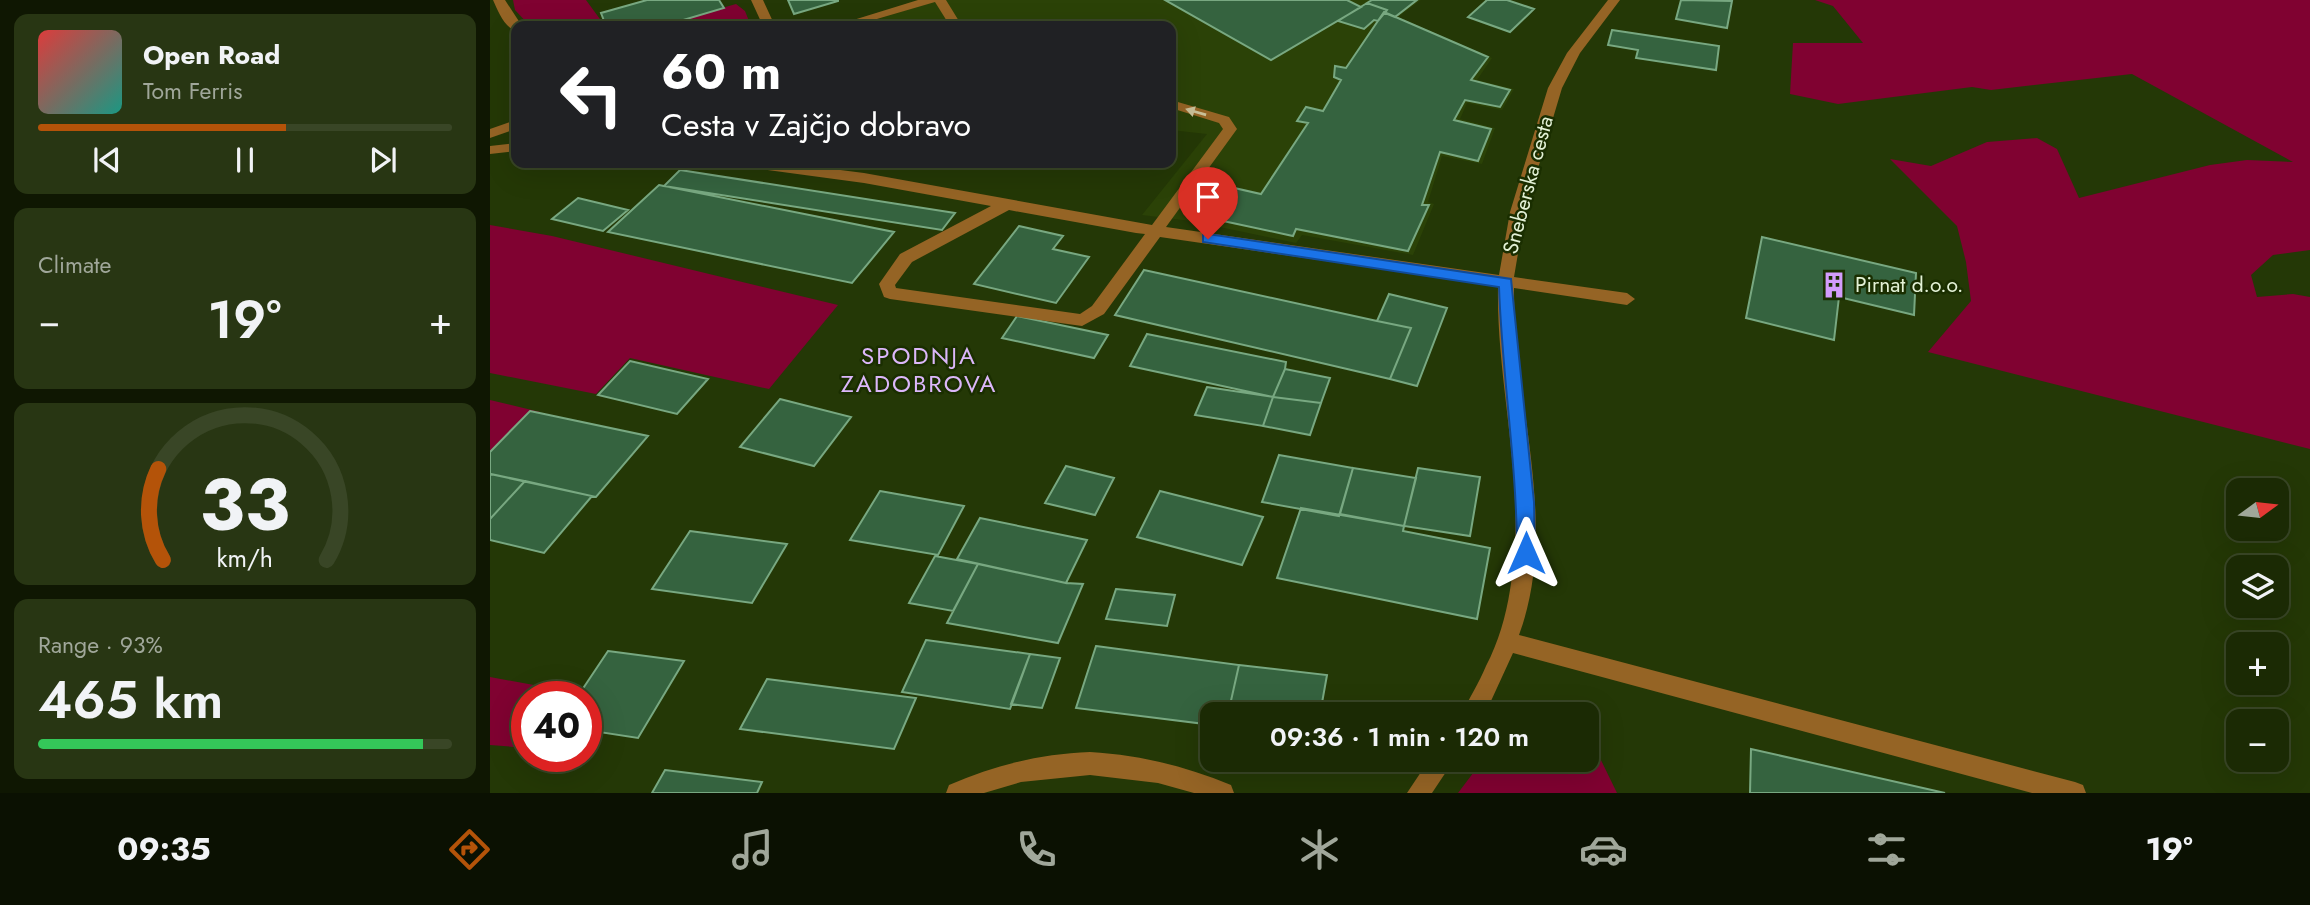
<!DOCTYPE html>
<html lang="en">
<head>
<meta charset="utf-8">
<style>
  :root { --surface:#1b2a04; --page:#283613; --text:#f1f3f6; --muted:#a0a79a; --line:#394626; --accent:#b45309 }
  body { margin:0; font-family:Jost,sans-serif; background:var(--page); color:var(--text); height:100vh; display:flex; flex-direction:column; font-size:26px; white-space:nowrap }
  * { box-sizing:border-box; margin:0 }
  p { font-size:23px; color:var(--muted) }
  .icon { flex:none; width:38px; height:38px; fill:none; stroke:currentColor; stroke-width:2; stroke-linecap:round; stroke-linejoin:round }
  .map { position:relative; flex:1; overflow:hidden }
  .side { display:flex; flex-direction:column; gap:14px; padding:14px; background:#0f1702; width:490px }
  .side>* { flex:none }
  .top-card { position:absolute; left:21px; top:21px; width:665px; height:147px; border-radius:14px; box-shadow:0 7px 28px #0002,0 0 0 2px var(--line); background:#202124; color:#fff; overflow:hidden }
  .needle { width:46px; rotate:75deg }
  .fabs { position:absolute; left:1736px; top:478px; display:grid; gap:14px }
  .fabs a { display:grid; place-items:center; width:63px; height:63px; border-radius:14px; background:var(--surface); box-shadow:0 7px 28px #0002,0 0 0 2px var(--line); font-size:35px }
  .speed { position:absolute; left:21px; top:681px; display:flex; gap:14px; font-size:35px; font-weight:700; text-align:center }
  .speed>* { display:grid; place-content:center; width:91px; height:91px; border-radius:50%; background:var(--surface); box-shadow:0 7px 28px #0002,0 0 0 2px var(--line); line-height:1 }
  .speed .limit { border:10px solid #d22; background:#fff; color:#111 }
  .pin { position:absolute; display:grid; place-items:center; width:60px; height:60px; color:#fff; margin:-72px -30px; border-radius:50% 50% 50% 0; rotate:-45deg; box-shadow:0 0 7px #0007 }
  .pin .icon { rotate:45deg }
  .me { position:absolute; width:77px; margin:-38px; rotate:0deg; stroke-linejoin:round; filter:drop-shadow(0 0 5px #0008) }
  .turn { display:flex; align-items:center; gap:24px; height:147px; padding:0 35px; font-size:32px }
  .turn .icon { width:91px; height:91px; stroke-width:2.5 }
  .turn b { display:block; font-size:49px; line-height:60px }
  .big { font-size:52px; font-weight:600; line-height:1.1 }
  .side .card { flex:1; display:flex; flex-direction:column; justify-content:center; gap:10px; min-width:0; padding:0 24px; border-radius:14px; background:var(--page) }
  .side .dial { align-items:center; gap:0 }
  .dial svg { height:182px; overflow:visible; fill:none; stroke:var(--line); stroke-width:7; stroke-linecap:round; text-anchor:middle }
  .dial text { fill:var(--text); stroke:none }
  .song { display:flex; align-items:center; gap:21px }
  .cover { width:84px; height:84px; border-radius:10px; background:linear-gradient(135deg,hsl(0 70% 55%),hsl(170 70% 35%)) }
  .played { height:7px; border-radius:4px; background:linear-gradient(90deg,var(--accent) 60%,var(--line) 60%) }
  .keys { display:flex; justify-content:space-around; direction:ltr }
  .heat { display:flex; justify-content:space-between; align-items:center; font-size:38px; direction:ltr }
  .charge { height:10px; border-radius:5px; background:linear-gradient(90deg,#34c759 93%,var(--line) 0) }
  .trip { position:absolute; left:710px; top:702px; width:399px; height:70px; border-radius:14px; background:var(--surface); box-shadow:0 7px 28px #0002,0 0 0 2px var(--line); font-weight:600; line-height:70px; text-align:center }
  .tab-bar { display:flex; height:112px; justify-content:space-around; align-items:center; background:#0b1102; color:var(--muted) }
  .tab-bar .icon { width:49px; height:49px }
  .tab-bar .selected { color:var(--accent) }
  .tab-bar b { font-size:32px; color:var(--text) }
  main { display:flex; flex:1; min-height:0 }
  .map>svg:first-child { display:block }
  .built { fill:#2b4207 }
  .green { fill:#800231 }
  .building { fill:#35633f; stroke:#78a881; stroke-width:2 }
  .lines { fill:none; stroke-linecap:round; stroke-linejoin:round }
  .minor { fill:#956425; fill-rule:evenodd }
  .oneway { fill:#c8c098 }
  .route { fill:#1a73e8; stroke:#114b97; stroke-width:2 }
  .labels { text-anchor:middle; stroke-width:5; stroke-linejoin:round; paint-order:stroke }
  .street-label { font-size:21px; fill:#e3f1d6; stroke:#1a2e00 }
  .poi-label { font-size:21px; fill:#e3f1d6; stroke:#1a2e00; text-anchor:start }
  .quarter-label { font-size:24px; letter-spacing:2px; fill:#dcb7fa; stroke:#1a2e00 }
</style>
</head>
<body>
<main>
<section class="side">
<div class="card">
<div class="song"><i class="cover"></i><div><b>Open Road</b><p>Tom Ferris</p></div></div>
<div class="played"></div>
<div class="keys"><svg class="icon" aria-label="previous" viewBox="0 0 24 24"><path d="M18 5L8 12l10 7zM5 5v14"/></svg><svg class="icon" aria-label="pause" viewBox="0 0 24 24"><path d="M8 5v14M16 5v14"/></svg><svg class="icon" aria-label="next" viewBox="0 0 24 24"><path d="M6 5l10 7-10 7zM19 5v14"/></svg></div>
</div>
<div class="card"><p>Climate</p>
<div class="heat"><a>−</a><b class="big">19°</b><a>+</a></div>
</div>
<div class="card dial"><svg viewBox="0 0 100 80">
<path d="M14 69A42 42 0 1 1 86 69"/>
<path d="M14 69A42 42 0 0 1 12 29" stroke="#b45309"/>
<text x="50" y="56" font-size="32" font-weight="700">33</text>
<text x="50" y="72" font-size="11">km/h</text>
</svg></div>
<div class="card"><p>Range · 93%</p><b class="big">465 km</b><div class="charge"></div></div>
</section>
<div class="map">
<svg width="1820" height="793" viewBox="0 0 1820 793">
  <rect width="100%" height="100%" fill="#243806"/>
  <!-- built -->
  <path class="built" d="M 450,0 L 931,0 L 908,17 L 1002,58 L 987,80 L 1024,89 L 1012,110 L 977,103 L 970,119 L 1005,128 L 992,164 L 952,156 L 938,202 L 944,204 L 923,255 L 812,235 L 806,243 L 701,221 L 652,215 L 717,134 L 681,130 L 681,26 L 365,26 Z"/>
  <!-- green -->
  <path class="green" d="M 23,0 L 96,0 L 115,26 L 40,26 L 25,10 Z
    M 1325,0 L 1820,0 L 1820,250 L 1783,255 L 1761,275 L 1767,297 L 1803,294 L 1820,297 L 1820,449 L 1438,352 L 1481,301 L 1476,262 L 1467,226 L 1400,159 L 1441,166 L 1497,142 L 1547,138 L 1567,149 L 1589,198 L 1720,165 L 1757,160 L 1803,162 L 1642,74 L 1501,90 L 1482,87 L 1348,104 L 1300,94 L 1303,43 L 1373,43 L 1343,6 Z
    M 246,4 L 255,11 L 261,26 L 169,26 Z
    M 0,225 L 62,236 L 348,305 L 279,389 L 140,358 L 106,394 L 10,375 L 0,373 Z
    M 0,400 L 50,412 L 0,464 Z
    M 0,677 L 82,692 L 78,696 L 37,696 L 37,748 L 0,745 Z
    M 1108,754 L 1127,793 L 968,793 L 993,760 L 1041,760 L 1052,765 L 1097,760 L 1097,756 Z"/>
  <!-- building -->
  <path class="building" d="M 157,0 L 229,0 L 234,8 L 173,26 L 168,26 L 166,22 L 151,26 L 116,26 L 111,13 Z
    M 298,0 L 348,0 L 348,1 L 304,14 Z
    M 675,0 L 857,0 L 871,7 L 781,60 Z
    M 882,0 L 927,0 L 905,17 L 895,13 L 897,10 L 877,3 Z
    M 997,0 L 1017,0 L 1044,9 L 1020,32 L 978,17 Z
    M 1191,0 L 1242,1 L 1237,28 L 1186,19 Z
    M 877,3 L 897,10 L 888,21 L 884,20 L 874,29 L 848,21 Z
    M 894,12 L 998,57 L 981,80 L 1020,90 L 1010,107 L 975,100 L 964,120 L 1001,129 L 988,161 L 950,152 L 932,205 L 939,205 L 918,251 L 806,229 L 803,236 L 710,216 L 731,185 L 771,194 L 818,123 L 807,121 L 816,107 L 833,111 L 851,80 L 844,77 L 845,66 L 856,68 Z
    M 1122,30 L 1229,46 L 1226,70 L 1146,58 L 1148,50 L 1118,45 Z
    M 190,170 L 465,213 L 452,230 L 174,186 Z
    M 169,185 L 404,232 L 362,283 L 118,232 Z
    M 88,198 L 138,210 L 113,231 L 62,219 Z
    M 529,226 L 573,236 L 563,249 L 599,257 L 566,303 L 484,284 Z
    M 1272,237 L 1426,273 L 1424,315 L 1349,297 L 1344,340 L 1256,318 Z
    M 654,270 L 887,321 L 921,328 L 900,379 L 625,315 Z
    M 899,294 L 957,308 L 927,386 L 900,379 L 921,328 L 887,321 Z
    M 527,316 L 618,335 L 604,358 L 512,338 Z
    M 657,334 L 796,362 L 795,369 L 783,397 L 640,366 Z
    M 140,361 L 218,379 L 187,414 L 108,395 Z
    M 795,369 L 840,378 L 831,403 L 783,397 Z
    M 717,387 L 783,397 L 773,426 L 705,415 Z
    M 783,397 L 831,403 L 820,435 L 773,426 Z
    M 290,399 L 361,417 L 324,466 L 250,447 Z
    M 40,411 L 158,436 L 106,497 L 0,474 L 0,452 Z
    M 789,455 L 863,468 L 849,516 L 772,502 Z
    M 576,466 L 624,478 L 605,515 L 555,503 Z
    M 863,468 L 926,478 L 914,526 L 850,514 Z
    M 928,468 L 990,477 L 980,536 L 914,526 Z
    M 1,474 L 35,481 L 0,519 L 0,475 Z
    M 35,481 L 102,496 L 54,553 L 0,540 L 0,519 Z
    M 390,491 L 474,506 L 448,555 L 360,540 Z
    M 670,491 L 773,517 L 752,565 L 647,537 Z
    M 811,508 L 914,526 L 913,531 L 1000,548 L 987,619 L 787,578 Z
    M 490,518 L 597,540 L 576,583 L 467,559 Z
    M 200,531 L 297,544 L 262,603 L 162,589 Z
    M 445,556 L 488,564 L 463,611 L 419,603 Z
    M 488,564 L 576,583 L 593,584 L 568,643 L 457,623 Z
    M 626,589 L 685,595 L 677,626 L 616,619 Z
    M 436,640 L 540,654 L 520,709 L 412,692 Z
    M 606,646 L 749,665 L 738,714 L 723,714 L 723,725 L 586,708 Z
    M 118,651 L 194,661 L 148,738 L 96,730 L 96,696 L 88,696 Z
    M 540,654 L 570,658 L 552,708 L 521,704 Z
    M 749,665 L 837,675 L 830,714 L 738,714 Z
    M 277,679 L 426,698 L 404,749 L 250,729 Z
    M 1261,749 L 1455,793 L 1260,793 Z
    M 175,770 L 272,782 L 267,793 L 162,793 Z"/>
  <g class="lines">
    <!-- minor -->
    <path class="minor" d="M 3,0 L 15,0 L 32,26 L 26,26 L 26,31 C 14,27 8,11 3,0 Z
      M 261,0 L 273,0 L 285,26 L 273,26 Z
      M 428,0 L 456,0 L 472,26 L 460,26 L 445,2 L 363,26 L 344,26 Z
      M 1118,0 L 1130,0 L 1090,53 L 1072,88 L 1035,212 L 1024,277 L 1137,293 L 1145,299 L 1137,305 L 1024,288 C 1023,402 1070,524 1029,635 L 1585,782 L 1593,785 L 1596,793 L 1542,793 L 1023,653 L 995,714 L 972,714 C 979,698 989,683 996,666 C 1008,643 1016,616 1020,590 C 1038,489 1006,387 1008,286 L 670,237 L 614,314 L 592,326 L 400,299 L 394,297 L 389,284 L 410,254 L 501,206 L 374,183 L 263,168 L 256,163 L 295,163 L 374,173 L 662,225 L 733,129 L 729,123 L 681,108 L 681,100 L 739,117 L 747,129 L 676,227 L 1009,275 L 1020,212 L 1058,88 L 1077,53 ZM 519,210 L 646,233 L 655,234 L 602,306 L 590,314 L 406,288 L 405,285 L 422,262 Z
      M 26,120 L 26,129 L 0,138 L 0,129 Z
      M 26,143 L 26,151 L 0,154 L 0,146 Z
      M 600,752 C 650,755 695,766 741,785 L 744,793 L 704,793 L 668,783 L 600,775 L 531,782 L 494,793 L 456,793 L 459,785 C 506,765 549,754 600,752 Z
      M 939,760 L 964,760 L 942,793 L 917,793 Z"/>
  </g>
  <!-- one-way arrows -->
  <defs><path id="oneway-solid" d="M-6-.8H1V-3.2L6.5 0L1 3.2V.8H-6Z" transform="scale(1.75)"/></defs>
  <use class="oneway" href="#oneway-solid" transform="translate(706 112) rotate(-164)"/>
  <!-- route -->
  <path class="route" d="M 718,234 L 1021,279 L 1044,502 L 1045,553 L 1042,559 L 1036,561 L 1029,559 L 1027,553 C 1027,464 1012,376 1009,287 L 713,242 L 713,235 Z"/>
  <!-- icons -->
  <defs>
    <g id="building-bare" transform="scale(2.1)"><path d="M-4-6H4V6H1V3H-1V6H-4ZM-2.5-4.3h1.7v1.8h-1.7ZM.8-4.3h1.7v1.8H.8ZM-2.5-1h1.7V.8h-1.7ZM.8-1h1.7V.8H.8Z" fill="#d39cfc" stroke="#1a2e00" stroke-width="2.5" paint-order="stroke"/></g>
  </defs>
  <g fill-rule="evenodd">
    <use href="#building-bare" x="1344" y="285"/>
  </g>
  <g class="labels">
    <!-- street labels -->
    <g class="street-label">
      <text transform="translate(1038 185) rotate(-75)" y="7">Sneberska cesta</text>
    </g>
    <!-- poi labels -->
    <g class="poi-label">
      <text x="1365" y="292">Pirnat d.o.o.</text>
    </g>
    <!-- quarter labels -->
    <g class="quarter-label">
      <text x="429" y="364">SPODNJA<tspan x="429" dy="28">ZADOBROVA</tspan></text>
    </g>
  </g>
</svg>
<div class="fabs">
<a><svg class="needle" viewBox="-14 -14 28 28"><path d="M0-13l5 13h-10z" fill="#e53935"/><path d="M0 13l5-13h-10z" fill="#a0a79a"/></svg></a>
<a><svg class="icon" aria-label="layers" viewBox="0 0 24 24"><path d="M12 4l9 5-9 5-9-5zM3 14l9 5 9-5"/></svg></a>
<a>+</a>
<a>−</a>
</div>
<div class="speed"><div class="limit">40</div></div>
<div class="pin" style="left:718px;top:239px;background:#d93025"><svg class="icon" aria-label="arrive" viewBox="0 0 24 24"><path d="M6 21V4h12l-3 4 3 4H6"/></svg></div>
<svg class="me" style="left:1036px;top:553px" viewBox="-20 -20 40 40"><path d="M0-17L14 15 0 8-14 15z" fill="#1a73e8" stroke="#fff" stroke-width="4"/></svg>
<div class="trip">09:36 · 1 min · 120 m</div>
<div class="top-card">
<div class="turn"><svg class="icon" aria-label="left" viewBox="0 0 24 24"><path d="M17 20v-9H6M10 6l-5 5 5 5"/></svg><div><b>60 m</b>Cesta v Zajčjo dobravo</div></div>
</div>
</div>
</main>
<nav class="tab-bar">
<b>09:35</b>
<svg class="icon selected" aria-label="directions" viewBox="0 0 24 24"><path d="M12 3l9 9-9 9-9-9zM9 14v-3h6M13 9l2 2-2 2"/></svg>
<svg class="icon" aria-label="music" viewBox="0 0 24 24"><path d="M9 18V5l10-2v13"/><circle cx="6" cy="18" r="3"/><circle cx="16" cy="16" r="3"/></svg>
<svg class="icon" aria-label="phone" viewBox="0 0 24 24"><path d="M5 4h4l2 5-3 2q2 4 5 5l2-3 5 2v4C11 20 4 13 5 4z"/></svg>
<svg class="icon" aria-label="climate" viewBox="0 0 24 24"><path d="M12 3v18M4 7l16 10M4 17L20 7"/></svg>
<svg class="icon" aria-label="car" viewBox="0 0 24 24"><path d="M5 17H2v-5l4-1 3-4h7l3 4 3 1v5h-3M9 17h6M6 11h13"/><circle cx="7" cy="17" r="2"/><circle cx="17" cy="17" r="2"/></svg>
<svg class="icon" aria-label="filters" viewBox="0 0 24 24"><path d="M4 7h16M4 17h16"/><circle cx="9" cy="7" r="2"/><circle cx="15" cy="17" r="2"/></svg>
<b>19°</b>
</nav>
</body>
</html>
